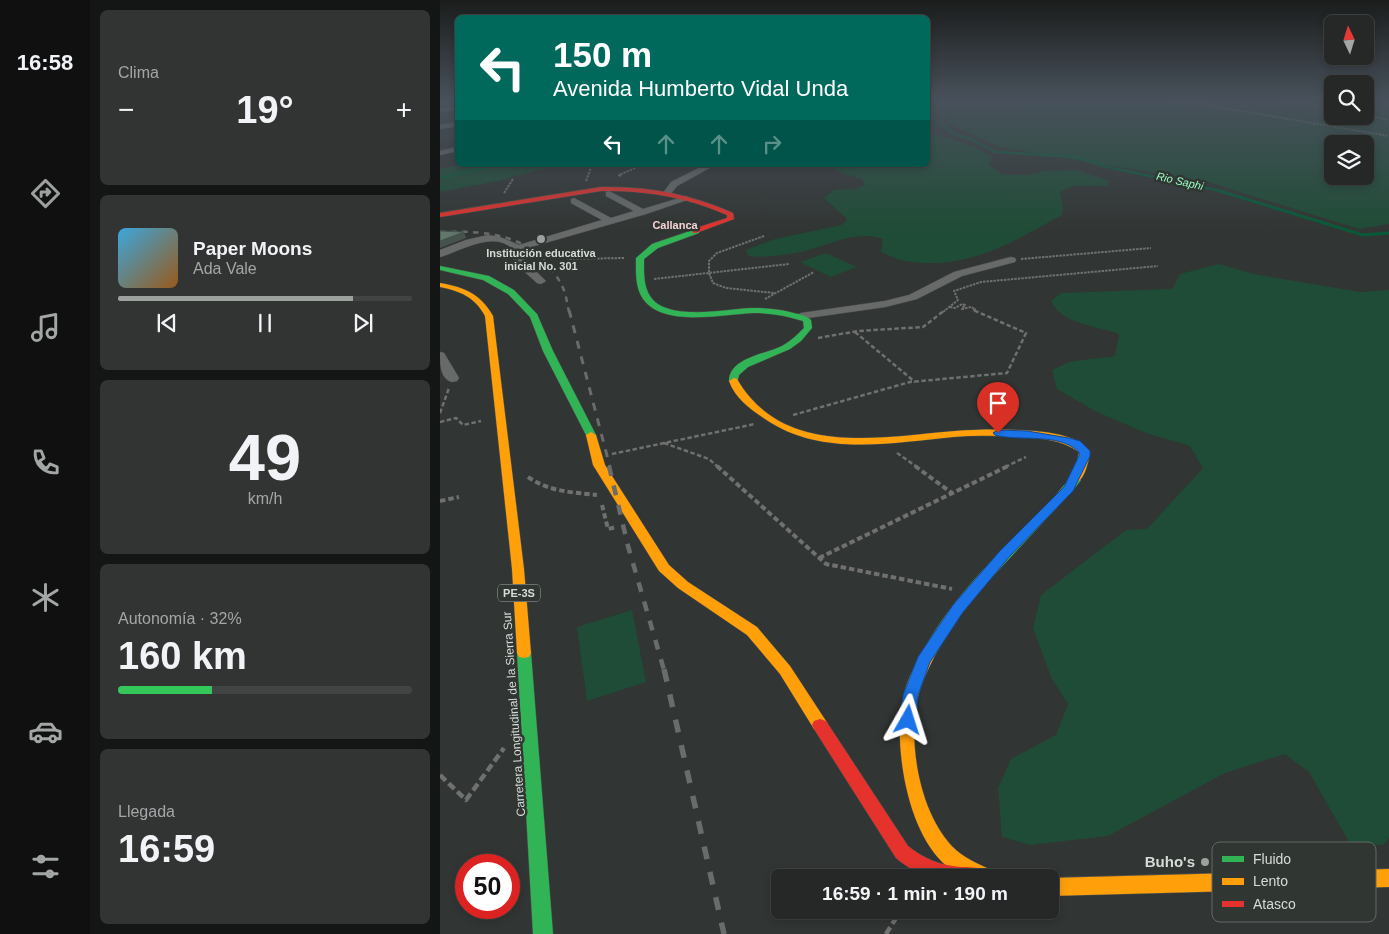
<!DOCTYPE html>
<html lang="es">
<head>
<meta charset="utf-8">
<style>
  :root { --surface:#252826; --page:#313432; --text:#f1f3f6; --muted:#a3a6a7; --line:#424443; --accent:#9da19e }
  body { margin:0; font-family:Helvetica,sans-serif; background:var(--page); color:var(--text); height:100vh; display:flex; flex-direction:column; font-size:19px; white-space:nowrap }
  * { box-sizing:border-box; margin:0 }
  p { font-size:16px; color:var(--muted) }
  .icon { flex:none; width:28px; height:28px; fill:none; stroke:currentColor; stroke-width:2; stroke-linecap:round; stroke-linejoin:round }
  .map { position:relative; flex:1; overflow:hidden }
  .details { display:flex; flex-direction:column; gap:10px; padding:10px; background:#141615; width:350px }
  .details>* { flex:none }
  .guide { position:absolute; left:15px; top:15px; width:475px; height:152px; border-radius:8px; box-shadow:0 2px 8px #0003,0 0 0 1px var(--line); background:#00695c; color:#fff; overflow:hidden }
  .needle { width:32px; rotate:356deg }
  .controls { position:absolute; left:884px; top:15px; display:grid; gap:10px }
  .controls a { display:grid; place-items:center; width:50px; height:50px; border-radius:8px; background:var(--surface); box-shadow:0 2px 8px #0003,0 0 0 1px var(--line); font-size:25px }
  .speed { position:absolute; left:15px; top:854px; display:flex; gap:10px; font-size:25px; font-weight:700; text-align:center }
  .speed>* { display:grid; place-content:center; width:65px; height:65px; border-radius:50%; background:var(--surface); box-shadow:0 2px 8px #0003,0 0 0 1px var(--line); line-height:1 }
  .speed .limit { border:8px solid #d22; background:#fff; color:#111 }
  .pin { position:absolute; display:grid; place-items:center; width:42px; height:42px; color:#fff; margin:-51px -21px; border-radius:50% 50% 50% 0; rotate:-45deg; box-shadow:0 0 5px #0007 }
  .pin .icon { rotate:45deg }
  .me { position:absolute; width:55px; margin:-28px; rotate:6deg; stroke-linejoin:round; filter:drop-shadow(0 0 4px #0008) }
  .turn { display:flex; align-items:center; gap:18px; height:105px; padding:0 15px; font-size:22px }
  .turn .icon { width:65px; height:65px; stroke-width:2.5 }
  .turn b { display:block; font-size:35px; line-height:42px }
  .lanes { display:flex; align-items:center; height:48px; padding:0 15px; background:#0003; justify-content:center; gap:25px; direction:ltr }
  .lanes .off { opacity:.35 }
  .big { font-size:38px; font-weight:700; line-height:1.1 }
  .details .widget { flex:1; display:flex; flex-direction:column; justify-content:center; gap:8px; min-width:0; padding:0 18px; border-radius:8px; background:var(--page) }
  .details .dial { align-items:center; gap:0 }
  .dial b { font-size:65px; line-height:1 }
  .song { display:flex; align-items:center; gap:15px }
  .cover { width:60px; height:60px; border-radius:8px; background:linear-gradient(135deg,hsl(200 70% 55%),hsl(30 70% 35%)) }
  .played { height:5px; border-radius:2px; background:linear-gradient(90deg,var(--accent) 80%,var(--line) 80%) }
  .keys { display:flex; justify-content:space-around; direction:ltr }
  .heat { display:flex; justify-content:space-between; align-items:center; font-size:28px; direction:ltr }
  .charge { height:8px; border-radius:4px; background:linear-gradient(90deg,#34c759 32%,var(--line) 0) }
  .trip { position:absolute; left:331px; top:869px; width:288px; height:50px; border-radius:8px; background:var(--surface); box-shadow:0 2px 8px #0003,0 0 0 1px var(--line); font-weight:700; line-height:50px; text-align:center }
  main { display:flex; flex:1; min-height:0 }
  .tabs { display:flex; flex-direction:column; width:90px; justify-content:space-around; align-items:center; background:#0f100f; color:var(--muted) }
  .tabs .icon { width:35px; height:35px }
  .tabs .active { color:var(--accent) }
  .tabs b { font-size:22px; color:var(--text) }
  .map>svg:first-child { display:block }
  .green { fill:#1f4c36; fill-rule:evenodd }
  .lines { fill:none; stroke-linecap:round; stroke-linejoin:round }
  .stream-far1 { stroke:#085a38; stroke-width:2.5 }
  .stream { stroke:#085a38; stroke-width:3 }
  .street-casing { stroke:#4f5250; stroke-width:1 }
  .fast-casing { stroke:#4f5250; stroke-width:1 }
  .slow-casing { stroke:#4f5250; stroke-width:1 }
  .jam-casing { stroke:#4f5250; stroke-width:1 }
  .path-far3 { stroke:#6f706f; stroke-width:2; stroke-dasharray:2.5 1; stroke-linecap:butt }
  .path-far2 { stroke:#6f706f; stroke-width:2.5; stroke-dasharray:4.5 2.5; stroke-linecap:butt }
  .path-far1 { stroke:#6f706f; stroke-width:4; stroke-dasharray:5.5 3; stroke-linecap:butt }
  .path { stroke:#6f706f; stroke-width:4.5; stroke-dasharray:8 4; stroke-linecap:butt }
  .street { fill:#676a69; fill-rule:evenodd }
  .fast { fill:#30b455; fill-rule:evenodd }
  .slow { fill:#ff9f0a; fill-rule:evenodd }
  .jam { fill:#e5322d; fill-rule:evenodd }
  .rail-far3 { stroke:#686c6a; stroke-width:2.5; stroke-dasharray:5.5 5.5; stroke-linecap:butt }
  .rail-far2 { stroke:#686c6a; stroke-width:3; stroke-dasharray:8 8; stroke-linecap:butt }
  .rail-far1 { stroke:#686c6a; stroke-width:4.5; stroke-dasharray:10 10; stroke-linecap:butt }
  .rail { stroke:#686c6a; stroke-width:5.5; stroke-dasharray:13 13; stroke-linecap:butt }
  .shaded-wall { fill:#45534c }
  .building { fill:#62776c; stroke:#45534c }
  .route { fill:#1a73e8; stroke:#114b97 }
  .poi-dot { fill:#9da19e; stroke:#303632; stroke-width:2 }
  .labels { text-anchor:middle; stroke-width:5; stroke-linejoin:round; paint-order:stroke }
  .far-water-label { font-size:11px; font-style:italic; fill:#99fbc3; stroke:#303632 }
  .far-neighbourhood-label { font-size:11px; font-weight:bold; fill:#f5d2d7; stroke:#303632 }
  .far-poi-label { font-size:11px; font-weight:bold; fill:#d7dbd8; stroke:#303632 }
  .shield { fill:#303632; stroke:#a5aaa6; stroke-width:1 }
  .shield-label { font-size:11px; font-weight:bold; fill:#d7dbd8 }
  .street-label { font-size:12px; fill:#d7dbd8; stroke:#303632 }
  .near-poi-label { font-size:15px; font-weight:bold; fill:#d7dbd8; stroke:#303632; text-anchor:end }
  .key { fill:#303632; stroke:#626864; stroke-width:1 }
  .key-label { font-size:14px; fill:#d7dbd8 }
</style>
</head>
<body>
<main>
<nav class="tabs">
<b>16:58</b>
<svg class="icon active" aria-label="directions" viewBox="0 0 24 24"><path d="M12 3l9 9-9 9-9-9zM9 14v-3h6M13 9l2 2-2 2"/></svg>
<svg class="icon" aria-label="music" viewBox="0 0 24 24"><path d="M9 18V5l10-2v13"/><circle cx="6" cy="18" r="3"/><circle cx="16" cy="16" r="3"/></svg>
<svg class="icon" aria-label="phone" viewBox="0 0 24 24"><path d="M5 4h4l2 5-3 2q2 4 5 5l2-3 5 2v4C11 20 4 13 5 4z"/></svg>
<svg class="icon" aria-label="climate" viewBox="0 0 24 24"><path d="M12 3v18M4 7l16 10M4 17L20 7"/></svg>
<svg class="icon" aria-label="car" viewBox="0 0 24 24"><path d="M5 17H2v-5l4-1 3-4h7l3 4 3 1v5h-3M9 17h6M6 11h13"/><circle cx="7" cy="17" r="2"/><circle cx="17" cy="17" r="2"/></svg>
<svg class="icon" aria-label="filters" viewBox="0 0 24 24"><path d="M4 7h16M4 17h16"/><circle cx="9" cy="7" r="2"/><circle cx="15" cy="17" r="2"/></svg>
</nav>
<section class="details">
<div class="widget"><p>Clima</p>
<div class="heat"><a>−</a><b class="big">19°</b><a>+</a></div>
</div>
<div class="widget">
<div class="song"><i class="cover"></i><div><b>Paper Moons</b><p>Ada Vale</p></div></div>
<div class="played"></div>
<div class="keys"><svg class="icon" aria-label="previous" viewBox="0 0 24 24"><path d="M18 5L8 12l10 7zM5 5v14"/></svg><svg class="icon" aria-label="pause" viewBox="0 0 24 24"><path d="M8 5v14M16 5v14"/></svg><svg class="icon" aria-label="next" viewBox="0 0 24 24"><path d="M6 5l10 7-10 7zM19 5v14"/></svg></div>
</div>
<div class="widget dial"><b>49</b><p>km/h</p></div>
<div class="widget"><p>Autonomía · 32%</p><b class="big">160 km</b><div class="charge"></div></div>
<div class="widget"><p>Llegada</p><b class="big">16:59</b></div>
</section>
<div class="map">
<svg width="949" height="934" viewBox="0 0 949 934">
  <rect width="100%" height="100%" fill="#313533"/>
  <!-- green -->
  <path class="green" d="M 488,100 L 892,100 L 892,116 L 925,116 L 925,100 L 949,100 L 949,224 L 919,229 L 765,181 L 559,147 L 522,130 L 488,107 ZM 892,144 L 925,144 L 925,176 L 892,176 Z
    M 488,132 L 535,147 L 552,157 L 549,165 L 562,174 L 587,175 L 605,171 L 637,170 L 669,181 L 667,186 L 633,186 L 620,192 L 623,208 L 622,215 C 572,243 525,271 466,261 C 457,260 449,255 441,252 L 443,239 C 417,229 387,246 361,252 C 344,255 325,258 308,256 L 306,250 L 335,239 L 402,225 L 407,219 L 384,198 L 394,190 L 416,189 L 425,185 L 422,179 L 401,173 L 388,165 L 488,165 Z
    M 18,165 L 117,165 L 58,181 L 0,192 L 0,169 Z
    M 386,253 L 417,267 L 391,277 L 360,262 Z
    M 779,264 L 814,274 L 920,292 L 949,290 L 949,838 L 943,845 L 909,842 L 869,772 L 845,754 L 785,773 L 668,836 L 590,845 L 562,837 L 558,788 L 571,759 L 616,735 L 628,704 L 611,677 L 593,628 L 601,595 L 686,530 L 707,529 L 763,468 L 750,446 L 706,433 L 655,411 L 617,389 L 612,370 L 629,362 L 675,356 L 679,334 C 657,326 621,324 611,301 L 621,293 L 732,289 L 740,274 Z
    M 192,610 L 206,682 L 147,701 L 137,627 Z"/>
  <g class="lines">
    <!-- stream-far1 -->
    <path class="stream-far1" d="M 489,100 L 489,110 L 499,122 L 514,134 L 533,140 L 556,152 L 636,157 L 668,167 L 785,192
      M 0,178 L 58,165"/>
    <!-- stream -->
    <path class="stream" d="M 780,191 L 923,235 L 949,233"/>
    <!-- street casing -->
    <g class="street-casing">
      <path id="street" d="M 18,106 L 18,110 L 0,112 L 0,108 Z
        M 18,122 L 18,126 L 0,129 L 0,125 Z
        M 18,147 L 18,151 L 0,155 L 0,151 Z
        M 265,165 L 275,165 L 237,186 L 230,195 L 224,195 L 223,193 L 231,182 Z
        M 169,191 L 203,209 L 246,196 L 250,199 L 206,214 L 84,249 L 86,253 L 84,260 L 106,281 L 101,284 L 97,283 L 75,263 L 73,258 L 76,253 C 58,227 21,251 0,257 L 0,250 L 26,240 L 48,235 L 60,237 L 79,245 L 162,220 L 131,203 L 131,199 L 134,198 L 171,218 L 194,211 L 166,196 L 166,192 Z
        M 571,257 L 575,258 L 576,260 L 575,262 L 522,276 L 477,299 L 445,307 L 361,319 L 355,316 L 361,313 L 445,301 L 469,295 L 514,272 Z
        M 0,352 L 4,353 L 19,378 L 17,381 L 12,382 C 0,379 0,363 0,352 Z"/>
    </g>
    <!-- fast casing -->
    <g class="fast-casing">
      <path id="fast" d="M 256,229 L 259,229 L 259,233 L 218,248 L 204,259 C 204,271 203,285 210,296 C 226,322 286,309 312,308 C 325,308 338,309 350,312 C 357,314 366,315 371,320 L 372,328 L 361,341 L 350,349 L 308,367 L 299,375 L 297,383 L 294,384 L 289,381 C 289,358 326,354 342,346 C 351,341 357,335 364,328 L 363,321 C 347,316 331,313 314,313 C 283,314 224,328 203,299 C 195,287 196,272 196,258 L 212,244 Z
        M 0,266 L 49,276 L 74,290 L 97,314 L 113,351 L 156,435 L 155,437 L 147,437 L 146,435 L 103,351 L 90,317 L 68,294 L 43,280 L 0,270 Z
        M 635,477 L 641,480 L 634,489 L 541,589 L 516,621 L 495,655 L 490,656 L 485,655 L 483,651 C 515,592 565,548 611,501 C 618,494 626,479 635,477 Z
        M 84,648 L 89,649 L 91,653 L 113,934 L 93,934 L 77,653 L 79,649 Z"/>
    </g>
    <!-- slow casing -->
    <g class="slow-casing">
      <path id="slow" d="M 0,283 C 24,287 41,294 53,316 L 84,569 L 91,653 L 89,657 L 84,658 L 79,657 L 77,653 L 72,569 L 45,316 C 35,297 20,291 0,287 Z
        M 294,378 L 297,379 C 343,458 440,437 515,431 C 541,429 568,429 595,431 C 613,433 638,436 650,451 C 649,460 645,481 635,483 L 629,480 L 637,462 L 639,452 C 622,440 602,438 581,437 C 559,436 536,435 513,437 C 449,443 381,457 325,419 C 310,409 295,398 289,381 Z
        M 151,432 L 156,435 L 165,465 L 229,565 L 248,582 L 317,627 L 350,666 L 386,721 L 388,725 L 386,729 L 380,731 L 374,729 L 340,674 L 307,635 L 238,588 L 219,571 L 153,465 L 146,435 Z
        M 490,646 L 495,647 L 497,651 C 490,666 482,680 478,697 C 467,743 480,817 516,850 C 527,860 543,866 556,872 L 559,878 C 550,878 537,880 528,877 C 471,862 453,752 462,703 C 465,683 475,665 485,647 Z
        M 949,869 L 949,887 L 610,896 L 610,878 Z"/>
    </g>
    <!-- jam casing -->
    <g class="jam-casing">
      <path id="jam" d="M 161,187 C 207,186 251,194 293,213 L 294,219 L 256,233 L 253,233 L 253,229 L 287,218 L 287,215 C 247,197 205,190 161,191 L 0,217 L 0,213 Z
        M 380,719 L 386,721 L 468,846 C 484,859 500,865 520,867 C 529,867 536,867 544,870 L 546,878 C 508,878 487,884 456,858 L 374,729 L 372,725 L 374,721 Z"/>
    </g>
    <!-- path-far3 -->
    <path class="path-far3" d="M 735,100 L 949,136
      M 843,100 L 892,109
      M 946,100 L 949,101
      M 925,115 L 949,120
      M 181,176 L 179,175 L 202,165
      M 146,181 L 152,165
      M 64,193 L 73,179
      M 324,236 L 277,253 L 269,261 L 269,273 L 273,283 L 286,288 L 334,293
      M 115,249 L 128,259 L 185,258
      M 581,259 L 711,248
      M 214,279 L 349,264
      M 325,299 L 374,272
      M 510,307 L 515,308 L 522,304 L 525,305 L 522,309 L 531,307 L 535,309 L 533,312
      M 503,312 L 518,300 L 514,291 L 541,282 L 718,266"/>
    <!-- path-far2 -->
    <path class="path-far2" d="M 415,332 L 475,382
      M 378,338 L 418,331 L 483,327 L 505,310
      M 0,413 L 9,388
      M 353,415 L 470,382 L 567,373 L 586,333 L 533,310
      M 0,422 L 16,418 L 23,425 L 41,421
      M 224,443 L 269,459 L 278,467
      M 457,453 L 477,467
      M 172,454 L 315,424
      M 565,467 L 586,457"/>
    <!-- path-far1 -->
    <path class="path-far1" d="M 277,466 L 386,564 L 512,589
      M 475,466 L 512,493
      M 88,477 C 110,492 131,492 157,495
      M 0,501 L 19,497
      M 162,505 L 168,529 L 176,527
      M 379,558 L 568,466"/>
    <!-- path -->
    <path class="path" d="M 0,775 L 26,800 L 64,748
      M 446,934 L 461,910"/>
    <!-- street -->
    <use href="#street" class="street"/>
    <!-- fast -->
    <use href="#fast" class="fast"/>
    <!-- slow -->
    <use href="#slow" class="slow"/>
    <!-- jam -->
    <use href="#jam" class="jam"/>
    <!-- rail-far3 -->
    <path class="rail-far3" d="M 0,232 C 50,230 97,235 122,286 C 126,293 127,303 129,312"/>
    <!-- rail-far2 -->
    <path class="rail-far2" d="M 129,310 L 170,467"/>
    <!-- rail-far1 -->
    <path class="rail-far1" d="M 169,466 L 188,546 L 224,670"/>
    <!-- rail -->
    <path class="rail" d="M 224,669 L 284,934"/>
  </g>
  <!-- shaded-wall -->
  <path class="shaded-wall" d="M 17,101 L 18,104 L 2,106 L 1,103 Z
    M 24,232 L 26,238 L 0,248 L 0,241 Z"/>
  <!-- building -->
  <path class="building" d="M 0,100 L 18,100 L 18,102 L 1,103 Z
    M 0,231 L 24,232 L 0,241 Z"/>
  <!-- sky -->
  <linearGradient id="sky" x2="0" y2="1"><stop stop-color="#1b1d1c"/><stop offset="0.43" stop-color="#48515b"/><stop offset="1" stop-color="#48515b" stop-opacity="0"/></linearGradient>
  <rect width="949" height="231" fill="url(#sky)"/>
  <!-- route -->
  <path class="route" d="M 558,430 L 587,431 L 629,438 L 640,441 L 650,451 L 650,456 L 633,491 L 569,557 L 523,612 L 490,662 L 478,695 L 476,720 L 474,724 L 468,726 L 462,724 L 460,720 L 463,695 L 478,657 L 513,605 L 560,551 L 624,487 L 639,456 L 639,452 C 618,432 581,442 555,435 L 553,433 Z"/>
  <!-- markers -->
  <g class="poi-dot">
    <circle cx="101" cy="239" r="5"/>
    <circle cx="765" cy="862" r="5"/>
  </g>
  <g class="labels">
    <!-- far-water labels -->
    <g class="far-water-label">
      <text transform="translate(740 181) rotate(13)" y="4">Rio Saphi</text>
    </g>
    <!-- far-neighbourhood labels -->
    <g class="far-neighbourhood-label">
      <text x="235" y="229">Callanca</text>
    </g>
    <!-- far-poi labels -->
    <g class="far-poi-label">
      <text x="101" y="257">Institución educativa<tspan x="101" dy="13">inicial No. 301</tspan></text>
    </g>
    <!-- shield labels -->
    <rect class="shield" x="58" y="584.5" width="42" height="17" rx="4"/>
    <g class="shield-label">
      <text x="79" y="597">PE-3S</text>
    </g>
    <!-- street labels -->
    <g class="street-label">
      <text transform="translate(74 714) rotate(-94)" y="4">Carretera Longitudinal de la Sierra Sur</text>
    </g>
    <!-- near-poi labels -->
    <g class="near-poi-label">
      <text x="755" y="867">Buho's</text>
    </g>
  </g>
  <!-- legend -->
  <rect x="772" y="842" width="164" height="80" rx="8" class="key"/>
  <rect x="782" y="856" width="22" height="6" fill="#30b455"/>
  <rect x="782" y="878" width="22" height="7" fill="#ff9f0a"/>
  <rect x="782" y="901" width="22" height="6" fill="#e5322d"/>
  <g class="key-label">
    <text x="813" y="864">Fluido</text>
    <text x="813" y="886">Lento</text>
    <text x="813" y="909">Atasco</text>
  </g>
</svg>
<div class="controls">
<a><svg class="needle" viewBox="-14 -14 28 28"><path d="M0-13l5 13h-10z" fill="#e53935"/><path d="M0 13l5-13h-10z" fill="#a3a6a7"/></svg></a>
<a><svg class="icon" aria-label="search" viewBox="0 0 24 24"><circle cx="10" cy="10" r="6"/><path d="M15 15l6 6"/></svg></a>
<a><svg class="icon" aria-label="layers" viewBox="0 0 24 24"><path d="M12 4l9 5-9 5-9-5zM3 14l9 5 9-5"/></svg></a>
</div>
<div class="speed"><div class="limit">50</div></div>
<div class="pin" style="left:558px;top:433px;background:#d93025"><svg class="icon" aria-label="arrive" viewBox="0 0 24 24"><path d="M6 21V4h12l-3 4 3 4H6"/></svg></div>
<svg class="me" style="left:468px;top:720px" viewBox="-20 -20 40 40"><path d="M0-17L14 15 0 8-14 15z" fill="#1a73e8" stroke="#fff" stroke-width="4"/></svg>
<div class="trip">16:59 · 1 min · 190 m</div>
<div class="guide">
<div class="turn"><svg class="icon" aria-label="left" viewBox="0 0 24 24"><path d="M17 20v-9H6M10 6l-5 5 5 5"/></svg><div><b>150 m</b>Avenida Humberto Vidal Unda</div></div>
<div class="lanes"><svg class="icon" aria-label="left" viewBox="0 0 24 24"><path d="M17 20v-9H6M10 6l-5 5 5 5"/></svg><svg class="icon off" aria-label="ahead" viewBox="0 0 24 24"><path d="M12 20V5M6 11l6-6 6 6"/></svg><svg class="icon off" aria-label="ahead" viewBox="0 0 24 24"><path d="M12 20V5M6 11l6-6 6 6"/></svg><svg class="icon off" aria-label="right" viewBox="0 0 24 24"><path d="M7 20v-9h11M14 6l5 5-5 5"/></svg></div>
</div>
</div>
</main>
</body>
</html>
